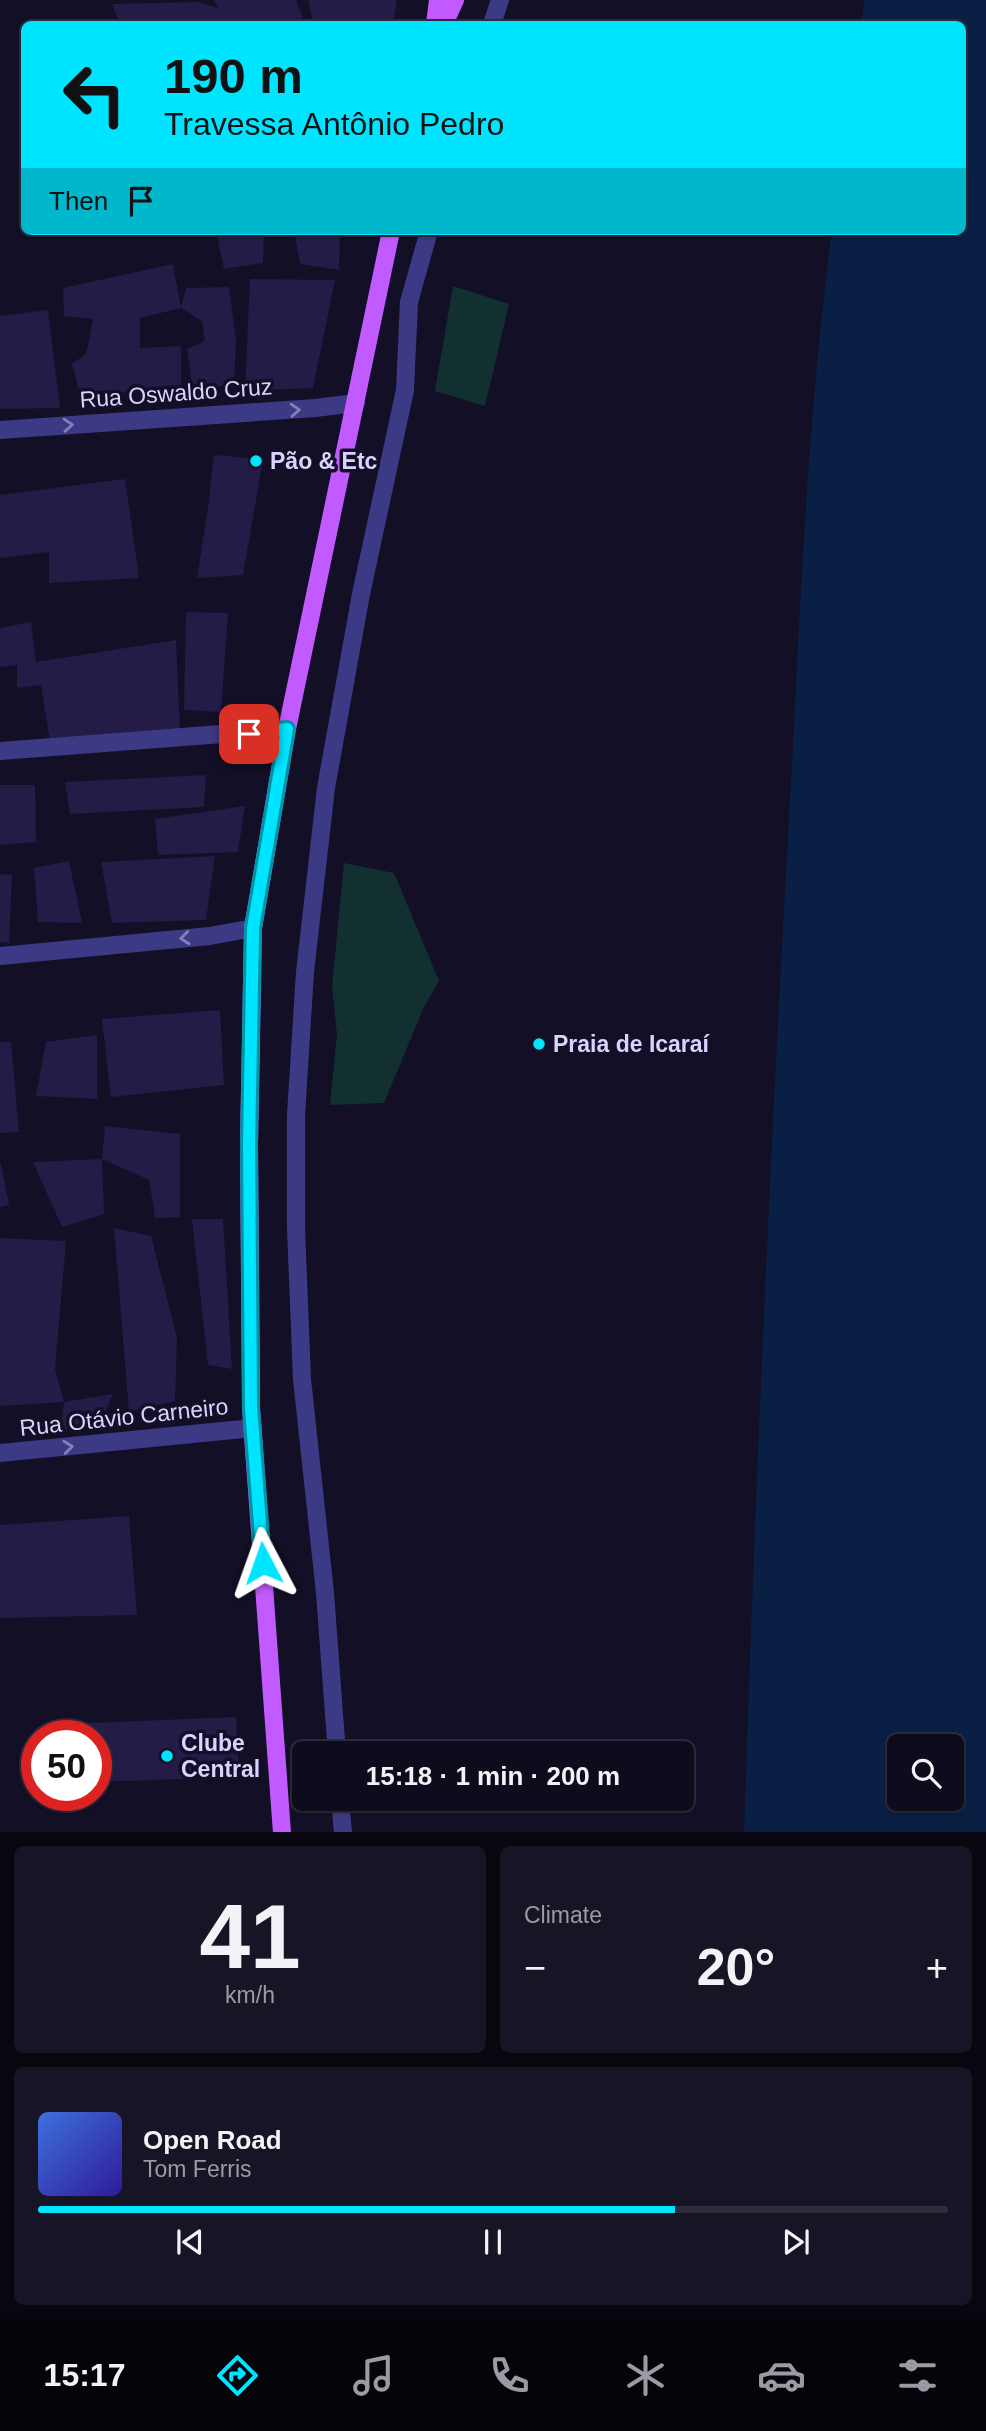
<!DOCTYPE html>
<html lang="en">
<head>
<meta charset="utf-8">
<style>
  :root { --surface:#0e0b1c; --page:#171425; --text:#f1f3f6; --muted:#9b9ba3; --line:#2e2b3b; --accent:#00e5ff }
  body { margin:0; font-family:Helvetica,sans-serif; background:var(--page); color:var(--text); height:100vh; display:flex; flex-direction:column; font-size:26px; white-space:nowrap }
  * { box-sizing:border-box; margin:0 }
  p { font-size:23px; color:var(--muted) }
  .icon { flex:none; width:38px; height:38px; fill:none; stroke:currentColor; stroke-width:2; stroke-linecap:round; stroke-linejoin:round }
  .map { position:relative; height:1832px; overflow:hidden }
  .drawer { display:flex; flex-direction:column; gap:14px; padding:14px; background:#08060f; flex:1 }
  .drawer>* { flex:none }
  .banner { position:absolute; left:21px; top:21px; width:945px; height:214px; border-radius:10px; box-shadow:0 2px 5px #0004,0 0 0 2px var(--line); background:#00e5ff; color:#111; overflow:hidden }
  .controls { position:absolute; left:887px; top:1734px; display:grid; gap:14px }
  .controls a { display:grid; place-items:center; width:77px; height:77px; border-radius:10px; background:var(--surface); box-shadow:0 2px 5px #0004,0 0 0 2px var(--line); font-size:35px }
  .speed { position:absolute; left:21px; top:1720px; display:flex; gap:14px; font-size:35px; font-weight:700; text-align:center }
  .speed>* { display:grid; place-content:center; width:91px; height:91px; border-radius:50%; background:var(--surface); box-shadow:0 2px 5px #0004,0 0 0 2px var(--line); line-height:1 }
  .speed .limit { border:10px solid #d22; background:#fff; color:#111 }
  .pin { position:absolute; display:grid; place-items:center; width:60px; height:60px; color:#fff; margin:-30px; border-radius:14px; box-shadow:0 4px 10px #0006 }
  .me { position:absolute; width:77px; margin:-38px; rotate:356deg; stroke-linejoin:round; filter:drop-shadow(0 0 5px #0008) }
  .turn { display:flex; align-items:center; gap:24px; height:147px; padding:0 28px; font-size:32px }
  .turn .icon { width:91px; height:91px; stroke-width:2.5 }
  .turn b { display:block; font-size:49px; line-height:60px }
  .then { display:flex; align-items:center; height:66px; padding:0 28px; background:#0003; gap:14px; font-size:26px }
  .big { font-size:52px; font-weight:600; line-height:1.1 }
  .drawer .tile { flex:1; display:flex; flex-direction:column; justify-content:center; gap:10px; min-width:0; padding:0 24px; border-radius:10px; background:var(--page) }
  .drawer .dial { align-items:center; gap:0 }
  .dial b { font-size:91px; line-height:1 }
  .song { display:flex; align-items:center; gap:21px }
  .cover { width:84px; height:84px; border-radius:10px; background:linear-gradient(135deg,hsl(220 70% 55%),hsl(250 70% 35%)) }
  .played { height:7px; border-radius:4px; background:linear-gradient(90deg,var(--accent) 70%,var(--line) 70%) }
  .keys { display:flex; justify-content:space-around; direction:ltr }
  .heat { display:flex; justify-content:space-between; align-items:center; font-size:38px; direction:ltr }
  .drawer .tiles { flex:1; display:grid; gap:14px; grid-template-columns:1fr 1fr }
  .tile:last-child { grid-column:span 2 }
  .trip { position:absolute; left:292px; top:1741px; width:402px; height:70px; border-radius:10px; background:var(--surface); box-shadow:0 2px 5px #0004,0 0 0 2px var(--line); font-weight:600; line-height:70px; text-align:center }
  .dock { display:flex; height:112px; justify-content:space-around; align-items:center; background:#06040b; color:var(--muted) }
  .dock .icon { width:49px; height:49px }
  .dock .current { color:var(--accent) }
  .dock b { font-size:32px; color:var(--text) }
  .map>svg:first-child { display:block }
  .green { fill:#12302f }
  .water { fill:#0a1f44; fill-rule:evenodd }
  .building { fill:#241b47 }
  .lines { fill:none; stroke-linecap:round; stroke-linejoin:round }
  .minor { stroke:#3d3a85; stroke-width:18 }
  .major { stroke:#c25bff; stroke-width:18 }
  .oneway { stroke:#837fbc }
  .route-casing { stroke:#0095a6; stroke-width:18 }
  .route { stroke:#00e5ff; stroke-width:12 }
  .poi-dot { fill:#00e5ff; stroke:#130f26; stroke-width:2.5 }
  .labels { text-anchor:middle; stroke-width:7; stroke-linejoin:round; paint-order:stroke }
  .street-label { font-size:23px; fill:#d9d4ff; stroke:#130f26 }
  .poi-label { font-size:23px; font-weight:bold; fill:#d9d4ff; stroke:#130f26; text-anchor:start }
</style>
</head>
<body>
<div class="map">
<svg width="986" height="1833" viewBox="0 0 986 1833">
  <rect width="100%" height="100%" fill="#130f26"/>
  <!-- green -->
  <path class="green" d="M 453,286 L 509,304 L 485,406 L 435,391 Z
    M 344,863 L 394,873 L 439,981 L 423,1009 L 384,1103 L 330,1105 L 337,1035 L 332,987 Z"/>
  <!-- water -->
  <path class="water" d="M 865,0 L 986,0 L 986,1832 L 744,1832 C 755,1494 770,1156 789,818 C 800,622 806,425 832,231 L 962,231 L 962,24 L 860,24 ZM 900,1746 L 952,1746 L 952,1799 L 900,1799 Z"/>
  <!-- building -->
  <path class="building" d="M 213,0 L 296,0 L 303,18 L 255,24 L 120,24 L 112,4 L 199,2 L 218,8 Z
    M 308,0 L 395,0 L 397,1 L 393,24 L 313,24 Z
    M 59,231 L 90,231 L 91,233 L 60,235 Z
    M 216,231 L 264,231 L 263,263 L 224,269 Z
    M 294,231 L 340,231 L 339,270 L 300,264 Z
    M 173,264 L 181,308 L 140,318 L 140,348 L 181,346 L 181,385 L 81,398 L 72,364 L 86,354 L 93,319 L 64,316 L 63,288 Z
    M 250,279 L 335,280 L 313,388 L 245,391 Z
    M 229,287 L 236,339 L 234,387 L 192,386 L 187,349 L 205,341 L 202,321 L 181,308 L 186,288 Z
    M 48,310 L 60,408 L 0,409 L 0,316 Z
    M 214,455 L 263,459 L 243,575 L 197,578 L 208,508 Z
    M 125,479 L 139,578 L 49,583 L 49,552 L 0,558 L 0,495 Z
    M 186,612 L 228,613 L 221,712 L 184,710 Z
    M 31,622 L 36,662 L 176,640 L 180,732 L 50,742 L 41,685 L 17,688 L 17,665 L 0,667 L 0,628 Z
    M 206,775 L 204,807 L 70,814 L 65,782 Z
    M 0,785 L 35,785 L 36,842 L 0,845 Z
    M 245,806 L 238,852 L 158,855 L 155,819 Z
    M 215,856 L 206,920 L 112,923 L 101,862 Z
    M 69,861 L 82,923 L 38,922 L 34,868 Z
    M 0,874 L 12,875 L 9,943 L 0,942 Z
    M 220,1010 L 224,1085 L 111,1097 L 102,1019 Z
    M 97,1035 L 97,1099 L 36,1096 L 46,1042 Z
    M 0,1042 L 11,1042 L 19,1132 L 0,1133 Z
    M 105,1126 L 180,1134 L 180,1217 L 155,1218 L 149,1180 L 102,1159 Z
    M 102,1159 L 104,1214 L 62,1227 L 33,1162 Z
    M 1,1163 L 9,1205 L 0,1207 L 0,1164 Z
    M 192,1219 L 223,1219 L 232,1369 L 208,1365 Z
    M 114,1228 L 151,1236 L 177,1338 L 175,1401 L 129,1412 Z
    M 0,1238 L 66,1241 L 55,1369 L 64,1402 L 113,1394 L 104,1414 L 60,1432 L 64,1402 L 0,1406 Z
    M 129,1516 L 137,1615 L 0,1618 L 0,1525 Z
    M 236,1717 L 239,1777 L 96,1782 L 96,1736 L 42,1736 L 41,1725 Z"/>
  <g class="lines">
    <!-- minor -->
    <path class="minor" d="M 492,24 L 500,0
      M 0,430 L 315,408 L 356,403
      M 0,751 L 287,729
      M 0,956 L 210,936 L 253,928
      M 0,1453 L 253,1428
      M 337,1754 L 325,1593 L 302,1379 L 296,1229 L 296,1115 L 305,972 L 326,788 L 361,594 L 405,390 L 409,302 L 429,231
      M 340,1799 L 343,1833"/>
    <!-- major -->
    <path class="major" d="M 435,24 L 438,0
      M 444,24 L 455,0
      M 282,1833 L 251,1408 L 249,1144 L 253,928 L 287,729 L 391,231"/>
  </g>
  <!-- one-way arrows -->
  <defs><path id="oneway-chevron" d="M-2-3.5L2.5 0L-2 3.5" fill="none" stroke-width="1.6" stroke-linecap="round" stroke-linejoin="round" transform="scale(1.75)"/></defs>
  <g class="oneway">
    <use href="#oneway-chevron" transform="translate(295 410) rotate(-4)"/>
    <use href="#oneway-chevron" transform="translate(68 425) rotate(-4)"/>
    <use href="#oneway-chevron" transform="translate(185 938) rotate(174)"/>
    <use href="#oneway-chevron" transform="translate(68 1447) rotate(-6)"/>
  </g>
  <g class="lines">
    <!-- route casing -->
    <g class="route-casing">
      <path id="route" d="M 249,734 L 287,729 L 253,928 L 249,1144 L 251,1408 L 263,1563"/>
    </g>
    <!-- route -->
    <use href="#route" class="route"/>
  </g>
  <!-- markers -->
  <g class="poi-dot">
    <circle cx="256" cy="461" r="7"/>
    <circle cx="539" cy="1044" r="7"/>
    <circle cx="167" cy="1756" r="7"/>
  </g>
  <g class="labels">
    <!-- street labels -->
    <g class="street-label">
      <text transform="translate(176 393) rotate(-4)" y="8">Rua Oswaldo Cruz</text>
      <text transform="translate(124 1417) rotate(-6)" y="8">Rua Otávio Carneiro</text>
    </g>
    <!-- poi labels -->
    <g class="poi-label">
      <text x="270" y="469">Pão &amp; Etc</text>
      <text x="553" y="1052">Praia de Icaraí</text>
      <text x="181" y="1751">Clube<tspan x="181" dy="26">Central</tspan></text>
    </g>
  </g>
</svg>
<div class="controls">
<a><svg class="icon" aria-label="search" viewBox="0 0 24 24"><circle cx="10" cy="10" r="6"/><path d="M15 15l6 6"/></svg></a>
</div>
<div class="speed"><div class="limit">50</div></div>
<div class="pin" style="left:249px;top:734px;background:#d93025"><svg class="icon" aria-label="arrive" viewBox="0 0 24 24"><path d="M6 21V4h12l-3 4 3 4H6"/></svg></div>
<svg class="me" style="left:263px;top:1563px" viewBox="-20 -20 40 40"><path d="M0-17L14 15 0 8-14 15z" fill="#00e5ff" stroke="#fff" stroke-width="4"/></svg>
<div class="trip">15:18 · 1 min · 200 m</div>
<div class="banner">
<div class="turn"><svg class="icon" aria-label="left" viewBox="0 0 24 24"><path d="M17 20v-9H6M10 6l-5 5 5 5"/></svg><div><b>190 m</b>Travessa Antônio Pedro</div></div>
<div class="then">Then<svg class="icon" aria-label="arrive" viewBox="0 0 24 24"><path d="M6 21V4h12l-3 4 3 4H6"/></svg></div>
</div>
</div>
<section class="drawer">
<div class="tiles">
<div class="tile dial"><b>41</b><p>km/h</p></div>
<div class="tile"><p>Climate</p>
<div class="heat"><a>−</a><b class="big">20°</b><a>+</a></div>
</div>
<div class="tile">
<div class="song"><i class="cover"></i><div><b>Open Road</b><p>Tom Ferris</p></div></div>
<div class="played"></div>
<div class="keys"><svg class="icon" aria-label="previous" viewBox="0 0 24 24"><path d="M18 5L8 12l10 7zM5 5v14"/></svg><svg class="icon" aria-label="pause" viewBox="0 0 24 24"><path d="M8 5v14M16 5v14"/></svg><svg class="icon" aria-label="next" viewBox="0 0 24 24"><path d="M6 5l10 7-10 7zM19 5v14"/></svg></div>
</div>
</div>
</section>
<nav class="dock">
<b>15:17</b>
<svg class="icon current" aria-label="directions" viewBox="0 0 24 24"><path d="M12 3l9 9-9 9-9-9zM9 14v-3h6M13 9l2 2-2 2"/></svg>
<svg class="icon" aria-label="music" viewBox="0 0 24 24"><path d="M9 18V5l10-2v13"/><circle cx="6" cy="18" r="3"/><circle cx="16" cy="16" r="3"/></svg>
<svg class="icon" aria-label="phone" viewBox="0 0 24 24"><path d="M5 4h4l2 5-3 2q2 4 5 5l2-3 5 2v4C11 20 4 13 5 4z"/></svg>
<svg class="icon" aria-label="climate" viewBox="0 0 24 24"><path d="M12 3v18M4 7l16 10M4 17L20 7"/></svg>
<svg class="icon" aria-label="car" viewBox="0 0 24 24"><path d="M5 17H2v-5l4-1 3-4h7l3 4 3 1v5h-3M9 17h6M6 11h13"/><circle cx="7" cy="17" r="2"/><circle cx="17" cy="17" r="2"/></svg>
<svg class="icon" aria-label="filters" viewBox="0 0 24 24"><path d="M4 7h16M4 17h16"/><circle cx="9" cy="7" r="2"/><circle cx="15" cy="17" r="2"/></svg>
</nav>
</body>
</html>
